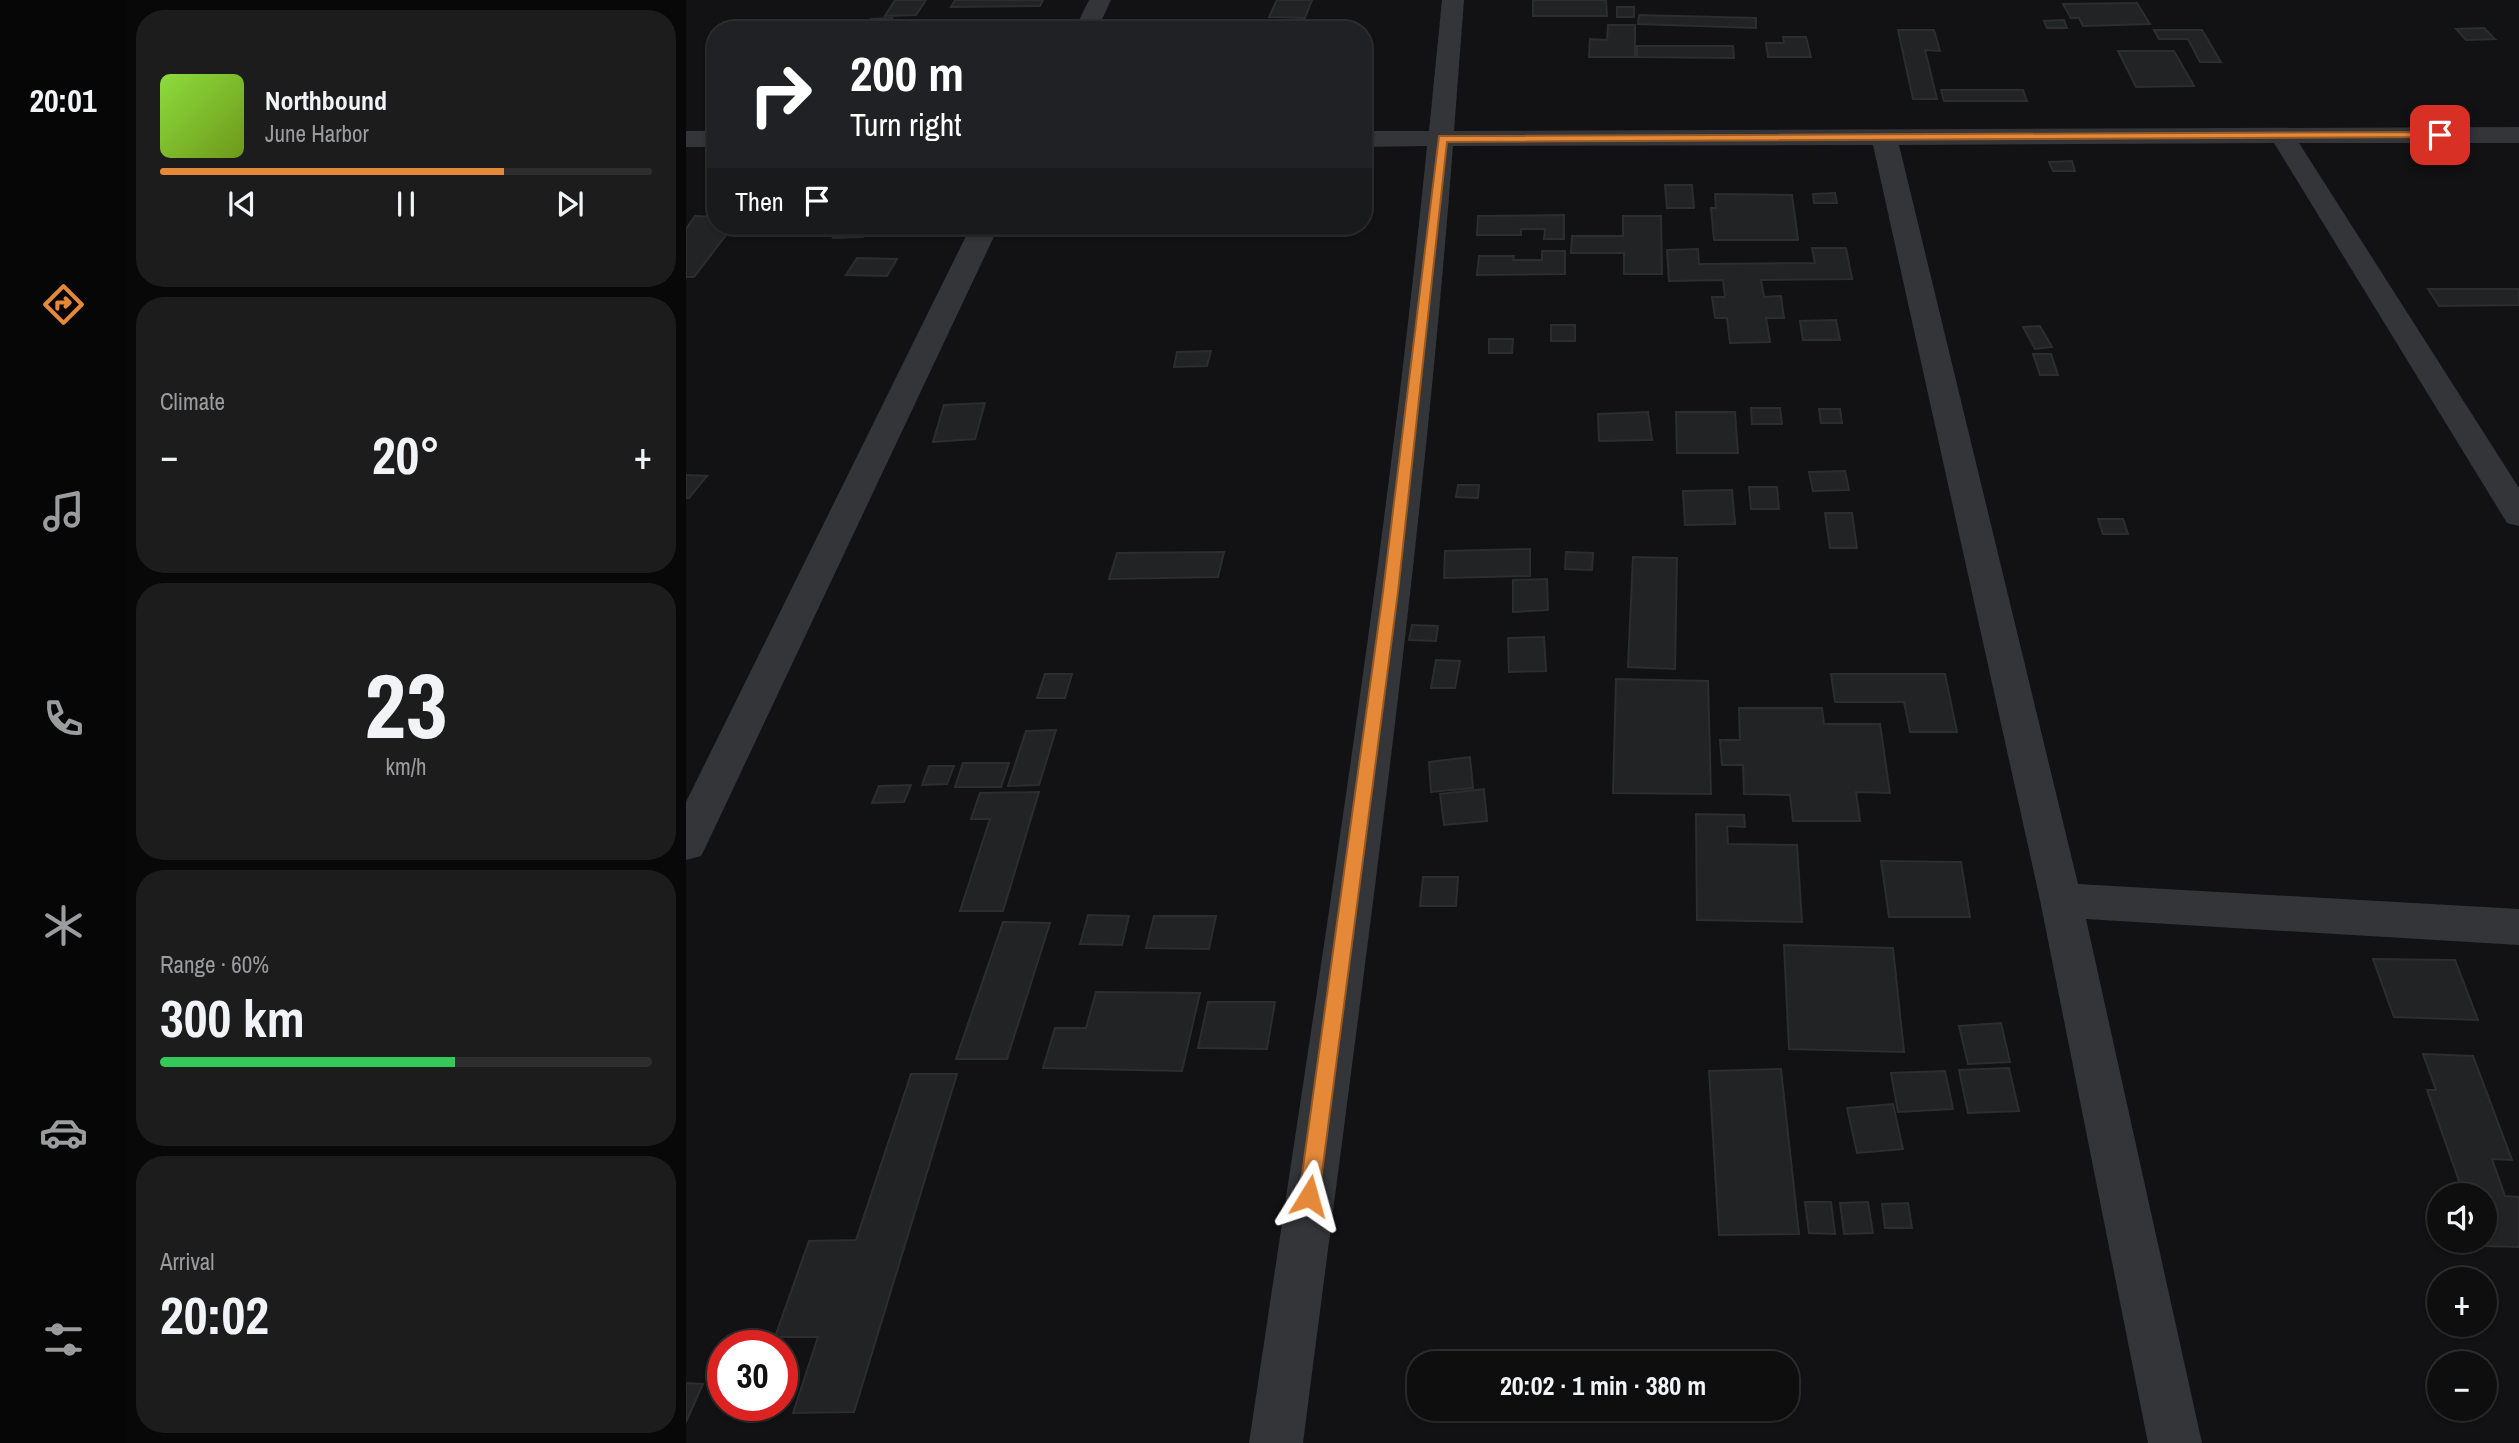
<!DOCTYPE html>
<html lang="en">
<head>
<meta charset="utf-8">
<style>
  :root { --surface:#0e0e0f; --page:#1c1c1d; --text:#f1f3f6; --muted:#9b9c9e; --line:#2e2e2f; --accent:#e58939 }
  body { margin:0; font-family:"Archivo Narrow",sans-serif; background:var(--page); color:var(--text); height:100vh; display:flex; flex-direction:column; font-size:26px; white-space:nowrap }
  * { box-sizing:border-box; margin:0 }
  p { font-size:23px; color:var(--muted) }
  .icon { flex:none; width:38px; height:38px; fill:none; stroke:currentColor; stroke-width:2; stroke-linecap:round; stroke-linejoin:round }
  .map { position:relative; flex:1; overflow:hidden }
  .sheet { display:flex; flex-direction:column; gap:10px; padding:10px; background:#080808; width:560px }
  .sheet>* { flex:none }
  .guide { position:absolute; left:21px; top:21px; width:665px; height:214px; border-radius:28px; box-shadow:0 2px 5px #0004,0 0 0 2px var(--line); background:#202124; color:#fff; overflow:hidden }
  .fabs { position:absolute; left:1741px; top:1183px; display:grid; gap:14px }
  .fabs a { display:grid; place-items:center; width:70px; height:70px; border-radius:50%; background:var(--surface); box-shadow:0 2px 5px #0004,0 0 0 2px var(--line); font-size:35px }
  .speed { position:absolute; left:21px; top:1330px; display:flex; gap:14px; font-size:35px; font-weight:700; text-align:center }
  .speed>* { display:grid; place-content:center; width:91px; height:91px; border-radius:50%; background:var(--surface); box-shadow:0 2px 5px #0004,0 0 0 2px var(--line); line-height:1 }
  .speed .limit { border:10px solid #d22; background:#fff; color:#111 }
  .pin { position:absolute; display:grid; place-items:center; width:60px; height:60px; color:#fff; margin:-30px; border-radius:14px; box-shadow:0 4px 10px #0006 }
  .me { position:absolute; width:77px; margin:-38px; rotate:8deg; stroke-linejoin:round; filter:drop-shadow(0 0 5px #0008) }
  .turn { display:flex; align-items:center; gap:24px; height:147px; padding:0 28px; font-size:32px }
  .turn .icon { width:91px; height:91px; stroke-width:2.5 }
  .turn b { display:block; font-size:49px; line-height:60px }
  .then { display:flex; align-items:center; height:66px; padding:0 28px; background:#0003; gap:14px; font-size:26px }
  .big { font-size:52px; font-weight:700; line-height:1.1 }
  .sheet .card { flex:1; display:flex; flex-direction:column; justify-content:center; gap:10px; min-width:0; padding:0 24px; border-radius:28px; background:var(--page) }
  .sheet .dial { align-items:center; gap:0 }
  .dial b { font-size:91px; line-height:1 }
  .song { display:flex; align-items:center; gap:21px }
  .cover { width:84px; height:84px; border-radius:10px; background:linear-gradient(135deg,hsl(90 70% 55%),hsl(80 70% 35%)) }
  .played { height:7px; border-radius:4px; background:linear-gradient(90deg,var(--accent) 70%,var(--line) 70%) }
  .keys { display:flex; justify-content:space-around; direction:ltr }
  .heat { display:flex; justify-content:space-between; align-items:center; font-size:38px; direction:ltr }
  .charge { height:10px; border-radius:5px; background:linear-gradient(90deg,#34c759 60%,var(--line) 0) }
  .trip { position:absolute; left:721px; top:1351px; width:392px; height:70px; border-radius:28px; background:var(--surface); box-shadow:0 2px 5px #0004,0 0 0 2px var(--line); font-weight:700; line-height:70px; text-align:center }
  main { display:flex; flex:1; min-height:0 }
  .dock { display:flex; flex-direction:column; width:126px; justify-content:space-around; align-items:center; background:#060606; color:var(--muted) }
  .dock .icon { width:49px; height:49px }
  .dock .current { color:var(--accent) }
  .dock b { font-size:32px; color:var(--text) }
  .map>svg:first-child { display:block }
  .building { fill:#222325; stroke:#2c2d2f; stroke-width:2 }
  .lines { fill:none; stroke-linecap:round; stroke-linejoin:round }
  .street { fill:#333538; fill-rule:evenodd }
  .route { fill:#e58939; stroke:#955925; stroke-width:2 }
</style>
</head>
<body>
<main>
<nav class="dock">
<b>20:01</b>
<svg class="icon current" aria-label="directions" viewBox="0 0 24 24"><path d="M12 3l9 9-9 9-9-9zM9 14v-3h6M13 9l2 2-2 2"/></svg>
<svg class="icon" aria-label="music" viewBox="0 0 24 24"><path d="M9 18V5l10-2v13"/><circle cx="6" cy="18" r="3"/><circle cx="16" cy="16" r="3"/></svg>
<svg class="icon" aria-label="phone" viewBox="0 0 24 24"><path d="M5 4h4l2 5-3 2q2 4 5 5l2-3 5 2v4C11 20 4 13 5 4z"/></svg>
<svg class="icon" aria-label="climate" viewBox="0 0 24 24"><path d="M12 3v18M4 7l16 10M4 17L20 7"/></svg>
<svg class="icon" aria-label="car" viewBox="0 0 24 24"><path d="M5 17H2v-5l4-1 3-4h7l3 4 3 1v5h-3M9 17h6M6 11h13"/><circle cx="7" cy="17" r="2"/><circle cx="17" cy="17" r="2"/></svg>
<svg class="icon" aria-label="filters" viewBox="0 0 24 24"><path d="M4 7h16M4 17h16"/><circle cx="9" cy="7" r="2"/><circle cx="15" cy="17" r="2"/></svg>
</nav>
<section class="sheet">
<div class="card">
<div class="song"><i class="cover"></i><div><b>Northbound</b><p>June Harbor</p></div></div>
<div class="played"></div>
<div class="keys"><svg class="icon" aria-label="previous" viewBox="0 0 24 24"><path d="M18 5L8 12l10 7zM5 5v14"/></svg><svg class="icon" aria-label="pause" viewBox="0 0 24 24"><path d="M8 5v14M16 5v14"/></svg><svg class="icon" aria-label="next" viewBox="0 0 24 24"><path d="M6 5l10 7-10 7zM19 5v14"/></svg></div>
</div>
<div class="card"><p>Climate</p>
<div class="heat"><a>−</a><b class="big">20°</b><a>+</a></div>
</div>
<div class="card dial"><b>23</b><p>km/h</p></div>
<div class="card"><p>Range · 60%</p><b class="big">300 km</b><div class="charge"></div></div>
<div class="card"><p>Arrival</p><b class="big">20:02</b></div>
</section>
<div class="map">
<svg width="1833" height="1443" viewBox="0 0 1833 1443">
  <rect width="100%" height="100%" fill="#121214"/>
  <!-- building -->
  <path class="building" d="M 209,0 L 240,0 L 230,15 L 199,16 Z
    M 269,0 L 357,0 L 354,6 L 265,7 Z
    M 591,0 L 626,0 L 619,18 L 583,17 Z
    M 847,0 L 920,0 L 921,16 L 847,16 Z
    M 1451,3 L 1464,24 L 1397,26 L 1393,18 L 1385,18 L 1377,4 Z
    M 931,7 L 948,7 L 948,17 L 931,17 Z
    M 953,15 L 1070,18 L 1070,28 L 952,24 Z
    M 206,18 L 200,30 L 178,30 L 185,19 Z
    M 1378,20 L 1381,28 L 1361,28 L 1358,21 Z
    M 922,25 L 949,25 L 949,57 L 903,57 L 904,39 L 921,40 Z
    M 1798,28 L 1809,39 L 1780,40 L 1770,29 Z
    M 1212,30 L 1248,30 L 1254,51 L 1239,50 L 1251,99 L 1227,99 Z
    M 1468,30 L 1516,30 L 1535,62 L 1514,62 L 1502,39 L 1473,39 Z
    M 1097,37 L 1120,37 L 1125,57 L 1082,57 L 1080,43 L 1098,43 Z
    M 951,46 L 1047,46 L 1048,58 L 951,57 Z
    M 1432,51 L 1488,51 L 1508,86 L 1450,87 Z
    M 1255,90 L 1337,90 L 1341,101 L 1258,101 Z
    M 1386,161 L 1389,171 L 1367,171 L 1363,162 Z
    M 979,185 L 1006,185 L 1008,208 L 981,208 Z
    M 1149,193 L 1151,203 L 1128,203 L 1127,194 Z
    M 1029,194 L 1106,195 L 1112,240 L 1028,240 L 1025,208 L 1030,208 Z
    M 878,215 L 878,239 L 858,239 L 859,229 L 835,229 L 835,235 L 791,235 L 792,216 Z
    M 9,216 L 30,217 L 30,226 L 47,226 L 8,277 L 0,277 L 0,229 Z
    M 937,216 L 975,216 L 976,274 L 938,274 L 938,253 L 885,253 L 886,236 L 937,236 Z
    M 154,226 L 183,226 L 177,237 L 147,238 Z
    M 1126,248 L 1160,248 L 1166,279 L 1075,280 L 1078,297 L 1095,296 L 1098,318 L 1080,318 L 1084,342 L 1044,343 L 1041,318 L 1029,318 L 1026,297 L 1039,297 L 1037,280 L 983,281 L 981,250 L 1012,249 L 1013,264 L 1129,263 Z
    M 856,251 L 879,251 L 879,274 L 791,275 L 793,256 L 828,256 L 827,260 L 856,260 Z
    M 171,258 L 211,259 L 201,276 L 160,275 Z
    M 1742,289 L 1833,289 L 1833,305 L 1753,306 Z
    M 1150,320 L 1154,340 L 1117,340 L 1114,321 Z
    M 865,325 L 889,325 L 889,341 L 865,341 Z
    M 1354,326 L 1366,347 L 1349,349 L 1337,327 Z
    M 803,339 L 827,339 L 826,353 L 803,353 Z
    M 525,351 L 521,366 L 488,367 L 491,352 Z
    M 1347,354 L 1365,354 L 1372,375 L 1354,375 Z
    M 299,403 L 289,439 L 247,442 L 258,405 Z
    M 1065,408 L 1094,408 L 1096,424 L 1066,424 Z
    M 1133,409 L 1154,409 L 1156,423 L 1135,423 Z
    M 962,412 L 966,440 L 913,441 L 912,414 Z
    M 990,412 L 1049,412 L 1052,453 L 991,453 Z
    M 1159,471 L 1163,490 L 1127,491 L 1123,472 Z
    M 0,475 L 21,476 L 3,498 L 0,498 Z
    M 772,485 L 793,485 L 792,498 L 770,497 Z
    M 1063,487 L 1091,487 L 1093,509 L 1065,509 Z
    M 1046,490 L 1049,524 L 999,525 L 997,491 Z
    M 1139,513 L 1166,513 L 1171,548 L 1144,548 Z
    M 1412,519 L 1437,519 L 1442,534 L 1417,534 Z
    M 844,549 L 844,576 L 758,578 L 759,551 Z
    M 538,552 L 532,577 L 423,579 L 431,553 Z
    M 880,552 L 907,553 L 906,570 L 879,569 Z
    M 947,557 L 991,558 L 989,669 L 942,667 Z
    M 861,579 L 862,610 L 827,612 L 827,580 Z
    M 726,625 L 752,626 L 750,641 L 723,640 Z
    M 858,637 L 860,671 L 823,672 L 822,638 Z
    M 750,660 L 774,661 L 769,688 L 745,688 Z
    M 359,674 L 386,674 L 379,698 L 351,698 Z
    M 1145,674 L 1259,674 L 1271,732 L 1224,732 L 1218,702 L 1149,702 Z
    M 930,679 L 1022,681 L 1025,794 L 927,793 Z
    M 1053,708 L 1136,708 L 1138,724 L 1194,724 L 1204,793 L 1170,792 L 1174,821 L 1107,821 L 1104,795 L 1058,794 L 1057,765 L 1036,765 L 1034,740 L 1054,740 Z
    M 370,730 L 353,785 L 322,786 L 340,731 Z
    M 784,757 L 787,788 L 745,792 L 743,762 Z
    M 277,763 L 323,763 L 315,787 L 269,787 Z
    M 243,766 L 268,766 L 261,784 L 236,785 Z
    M 225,785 L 218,802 L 186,803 L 193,786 Z
    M 798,789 L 801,821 L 758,825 L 754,794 Z
    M 353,792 L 317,911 L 274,911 L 304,819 L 285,819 L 294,793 Z
    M 1010,814 L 1058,815 L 1059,827 L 1041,826 L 1042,844 L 1111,845 L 1116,922 L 1011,920 Z
    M 1195,861 L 1275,862 L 1284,917 L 1203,917 Z
    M 737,877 L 772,877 L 770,906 L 734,906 Z
    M 402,915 L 443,916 L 436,945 L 394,944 Z
    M 468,916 L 530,916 L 523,949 L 460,948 Z
    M 317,922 L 364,923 L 321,1059 L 270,1059 Z
    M 1098,945 L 1207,948 L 1218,1052 L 1103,1049 Z
    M 1687,959 L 1769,960 L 1792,1020 L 1708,1017 Z
    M 410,992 L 514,993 L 496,1071 L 357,1068 L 369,1028 L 400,1028 Z
    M 522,1002 L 589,1002 L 581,1049 L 512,1048 Z
    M 1315,1023 L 1324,1062 L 1282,1064 L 1273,1026 Z
    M 1737,1054 L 1787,1056 L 1826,1160 L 1806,1159 L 1819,1196 L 1833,1197 L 1833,1247 L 1796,1246 L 1794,1241 L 1799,1241 L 1799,1195 L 1778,1195 L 1741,1090 L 1750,1090 Z
    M 1323,1068 L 1333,1111 L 1282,1113 L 1273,1070 Z
    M 1095,1069 L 1113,1234 L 1033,1235 L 1023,1071 Z
    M 1259,1071 L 1267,1109 L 1212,1112 L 1205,1073 Z
    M 225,1074 L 271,1074 L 168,1412 L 107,1413 L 132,1337 L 89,1337 L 123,1241 L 170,1240 Z
    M 1207,1104 L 1217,1149 L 1171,1153 L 1161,1108 Z
    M 1119,1202 L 1145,1202 L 1149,1234 L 1123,1233 Z
    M 1182,1202 L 1187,1233 L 1158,1234 L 1154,1203 Z
    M 1222,1203 L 1226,1228 L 1199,1228 L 1196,1204 Z
    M 0,1383 L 17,1384 L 0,1422 Z"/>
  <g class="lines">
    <!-- street -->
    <path class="street" d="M 403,0 L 425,0 L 411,30 L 388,30 Z
      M 756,0 L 778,0 L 768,131 L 1833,127 L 1833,143 L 1613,143 L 1833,488 L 1833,526 L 1821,523 L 1588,143 L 1213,145 L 1392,884 L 1833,909 L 1833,945 L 1400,919 L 1516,1443 L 1462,1443 L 1354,900 L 1187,145 L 767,146 C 734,580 672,1012 617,1443 L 563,1443 C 627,1012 698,580 741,146 L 677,147 L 677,131 L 743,131 Z
      M 0,131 L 30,131 L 30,147 L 0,147 Z
      M 285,226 L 313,226 L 21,844 L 15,856 L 0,860 L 0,802 Z"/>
  </g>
  <!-- route -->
  <path class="route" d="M 1754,132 L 1759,135 L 1758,137 L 761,142 L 712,592 L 633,1196 L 630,1203 L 623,1206 L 616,1203 L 613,1196 L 697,592 L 753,136 Z"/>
</svg>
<div class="fabs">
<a><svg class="icon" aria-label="sound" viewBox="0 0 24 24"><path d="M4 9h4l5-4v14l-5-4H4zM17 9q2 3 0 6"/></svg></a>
<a>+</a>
<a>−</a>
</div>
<div class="speed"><div class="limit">30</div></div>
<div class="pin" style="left:1754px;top:135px;background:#d93025"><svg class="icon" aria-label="arrive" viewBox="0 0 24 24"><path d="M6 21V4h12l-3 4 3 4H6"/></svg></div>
<svg class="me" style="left:623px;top:1196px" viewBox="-20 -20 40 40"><path d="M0-17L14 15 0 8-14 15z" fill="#e58939" stroke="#fff" stroke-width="4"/></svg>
<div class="trip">20:02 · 1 min · 380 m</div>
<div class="guide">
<div class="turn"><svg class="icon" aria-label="right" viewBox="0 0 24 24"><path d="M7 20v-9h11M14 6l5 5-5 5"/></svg><div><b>200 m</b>Turn right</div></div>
<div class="then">Then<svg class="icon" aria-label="arrive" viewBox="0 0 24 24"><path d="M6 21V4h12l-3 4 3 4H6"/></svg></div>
</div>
</div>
</main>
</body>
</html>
